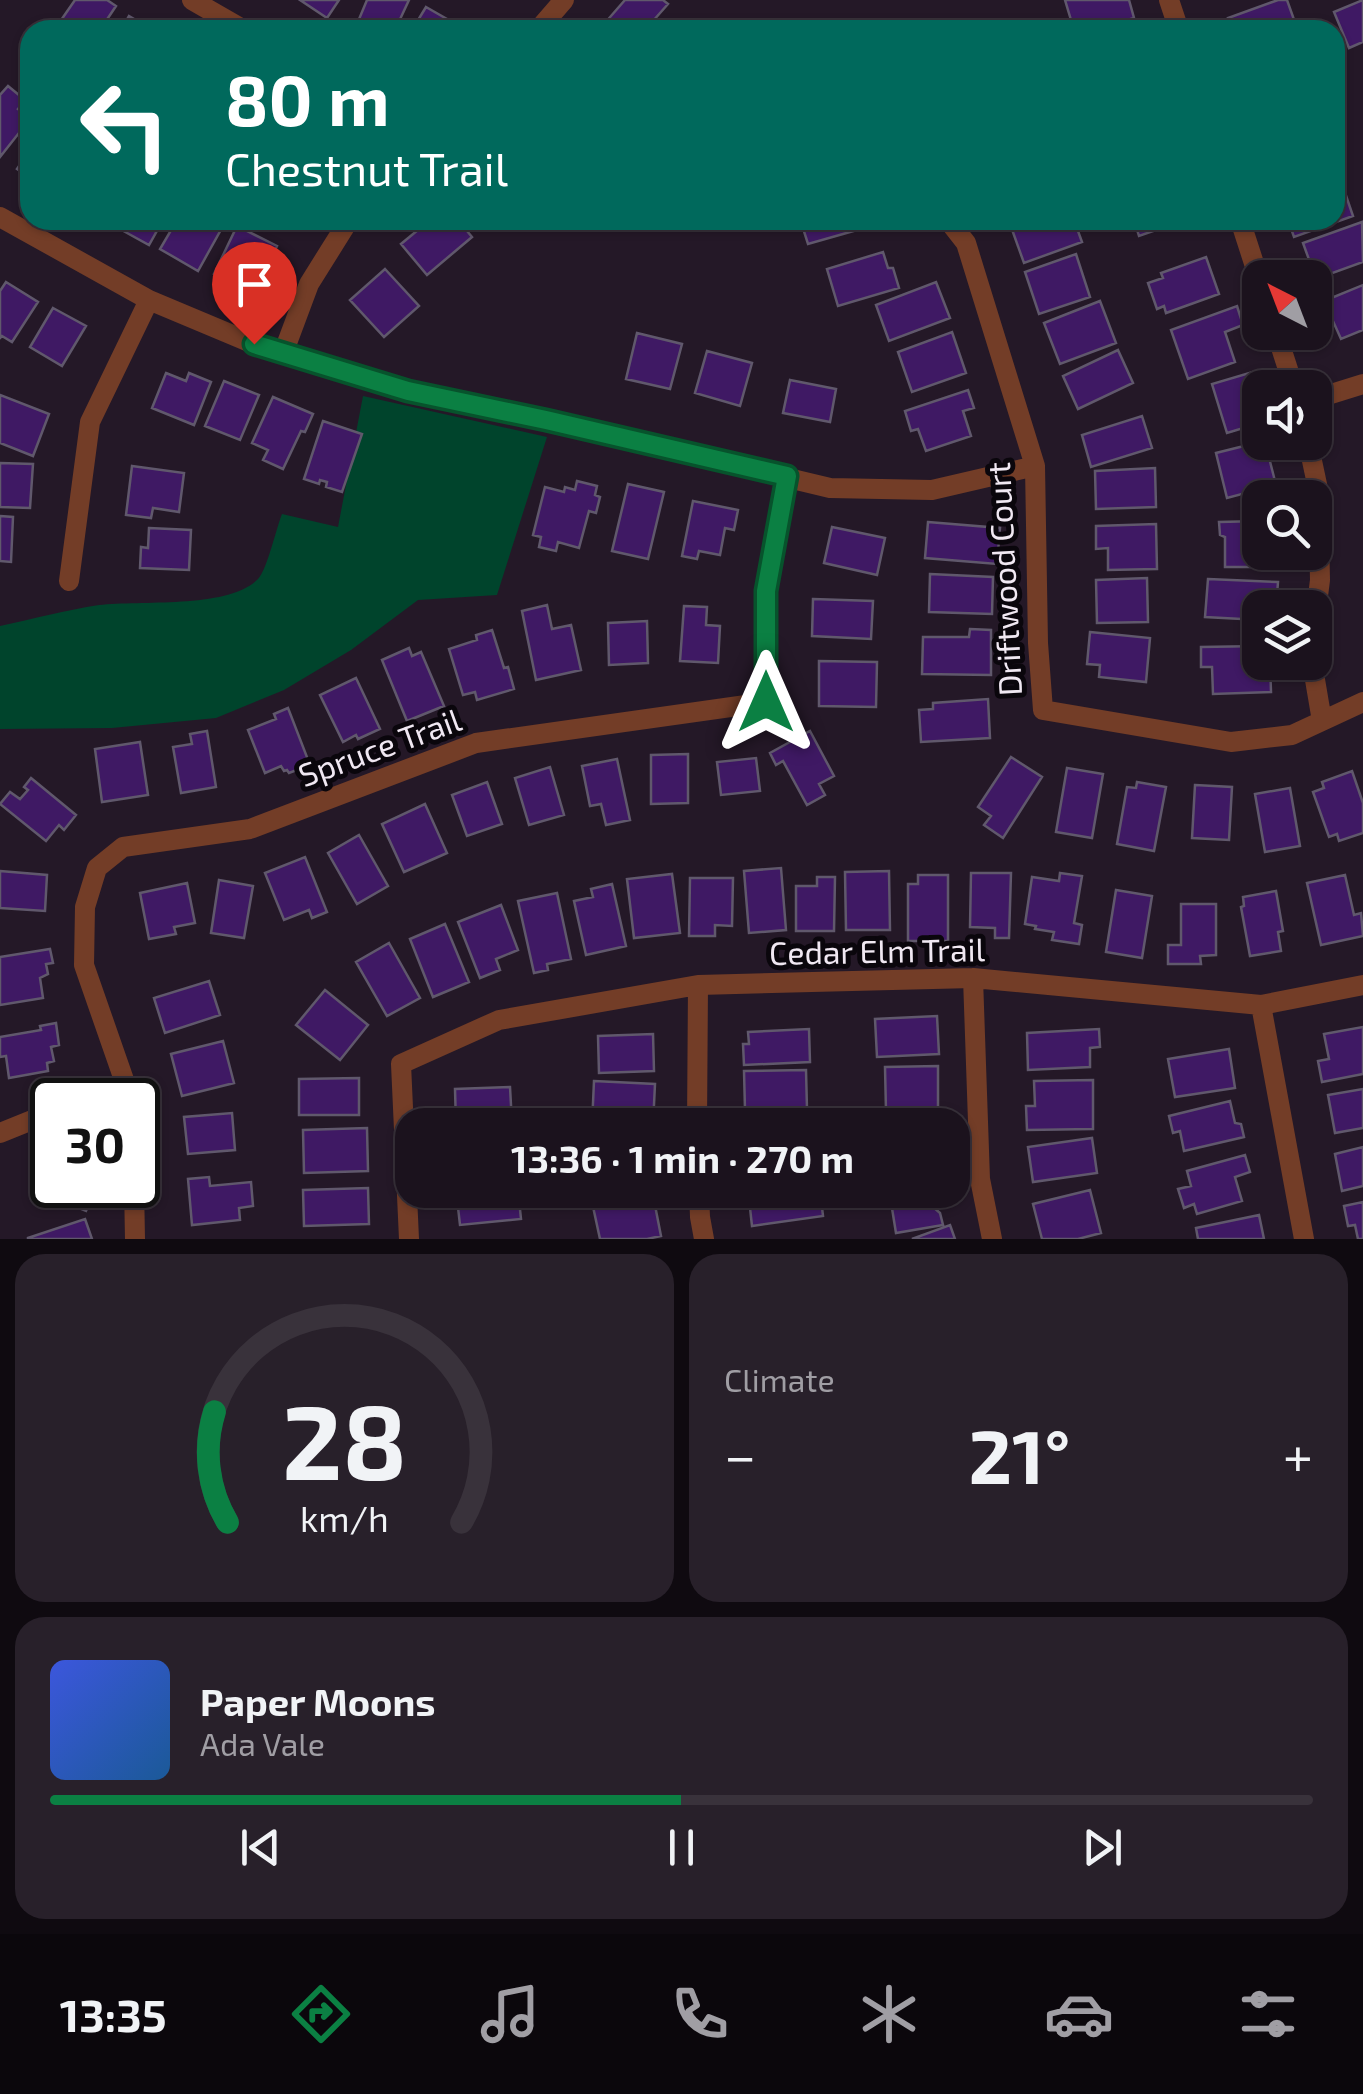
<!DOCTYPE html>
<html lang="en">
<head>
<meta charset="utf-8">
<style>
  :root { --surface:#1b121d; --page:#28202a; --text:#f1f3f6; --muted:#a09ea4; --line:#39323b; --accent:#0b8043 }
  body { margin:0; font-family:"Exo 2",sans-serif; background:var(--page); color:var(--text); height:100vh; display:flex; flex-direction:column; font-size:38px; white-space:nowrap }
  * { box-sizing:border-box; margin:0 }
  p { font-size:32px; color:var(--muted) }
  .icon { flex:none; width:55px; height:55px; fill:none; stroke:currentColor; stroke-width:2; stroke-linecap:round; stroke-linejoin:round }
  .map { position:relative; height:1239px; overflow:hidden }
  .panel { display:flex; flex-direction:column; gap:15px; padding:15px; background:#0f0a10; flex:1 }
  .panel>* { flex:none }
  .banner { position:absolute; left:20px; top:20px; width:1325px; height:210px; border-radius:30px; box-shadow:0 2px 8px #0004,0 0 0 2px var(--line); background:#00695c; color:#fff; overflow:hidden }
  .needle { width:65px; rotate:318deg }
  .controls { position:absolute; left:1242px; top:260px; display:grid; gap:20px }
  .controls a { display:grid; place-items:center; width:90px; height:90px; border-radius:20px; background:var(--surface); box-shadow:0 2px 8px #0004,0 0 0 2px var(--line); font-size:50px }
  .speed { position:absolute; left:30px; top:1078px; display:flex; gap:20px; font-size:50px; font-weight:700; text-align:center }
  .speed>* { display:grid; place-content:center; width:130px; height:130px; border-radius:50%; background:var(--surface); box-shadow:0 2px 8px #0004,0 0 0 2px var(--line); line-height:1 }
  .speed .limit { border:5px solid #111; border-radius:15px; background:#fff; color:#111 }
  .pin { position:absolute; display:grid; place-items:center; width:85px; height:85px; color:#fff; margin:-102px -42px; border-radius:50% 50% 50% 0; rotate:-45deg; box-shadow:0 0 10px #0007 }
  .pin .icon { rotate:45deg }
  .me { position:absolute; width:110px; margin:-55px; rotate:0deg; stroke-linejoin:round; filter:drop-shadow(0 0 8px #0008) }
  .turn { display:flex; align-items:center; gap:35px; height:210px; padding:0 40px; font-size:45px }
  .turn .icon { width:130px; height:130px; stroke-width:2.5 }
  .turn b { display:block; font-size:70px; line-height:85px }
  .big { font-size:75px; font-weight:700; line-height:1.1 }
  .panel .tile { flex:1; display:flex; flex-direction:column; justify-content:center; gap:15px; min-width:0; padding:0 35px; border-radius:30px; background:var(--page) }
  .panel .dial { align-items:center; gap:0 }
  .dial svg { height:260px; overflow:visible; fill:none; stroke:var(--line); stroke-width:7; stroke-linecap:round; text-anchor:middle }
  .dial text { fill:var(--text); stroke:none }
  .song { display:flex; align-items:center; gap:30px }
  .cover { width:120px; height:120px; border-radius:15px; background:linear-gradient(135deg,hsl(230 70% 55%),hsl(210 70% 35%)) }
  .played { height:10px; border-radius:5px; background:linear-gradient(90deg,var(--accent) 50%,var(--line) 50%) }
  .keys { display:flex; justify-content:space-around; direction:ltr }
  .heat { display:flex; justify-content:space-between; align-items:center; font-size:55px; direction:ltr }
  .panel .tiles { flex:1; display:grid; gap:15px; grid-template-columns:1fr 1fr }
  .tile:last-child { grid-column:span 2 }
  .trip { position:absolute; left:395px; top:1108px; width:575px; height:100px; border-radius:30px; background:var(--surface); box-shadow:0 2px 8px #0004,0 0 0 2px var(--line); font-weight:700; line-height:100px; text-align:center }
  .dock { display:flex; height:160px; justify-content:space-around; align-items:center; background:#0b070c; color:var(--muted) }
  .dock .icon { width:70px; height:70px }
  .dock .active { color:var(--accent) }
  .dock b { font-size:45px; color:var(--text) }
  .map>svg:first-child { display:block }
  .green { fill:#00442c }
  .building { fill:#3f1964; stroke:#60586c; stroke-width:2.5 }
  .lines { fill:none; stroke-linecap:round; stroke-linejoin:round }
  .minor { stroke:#733d27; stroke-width:20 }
  .route-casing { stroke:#07532c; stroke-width:25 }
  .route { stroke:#0b8043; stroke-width:18 }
  .labels { text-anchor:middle; stroke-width:10; stroke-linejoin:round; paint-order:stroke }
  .street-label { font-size:32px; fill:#f0e8f2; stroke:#0a060c }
</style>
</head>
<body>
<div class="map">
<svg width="1363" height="1239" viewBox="0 0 1363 1239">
  <rect width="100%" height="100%" fill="#241827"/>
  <!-- green -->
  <path class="green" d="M 363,396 L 547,437 L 497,595 L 418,600 L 351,650 L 284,690 L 216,718 L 112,728 L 0,729 L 0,626 C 33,619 66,610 99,605 C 141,600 229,609 258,579 C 267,570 276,529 282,514 L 338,527 Z"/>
  <!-- building -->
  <path class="building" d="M 75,0 L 107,0 L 116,6 L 100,30 L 63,30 L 57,26 Z
    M 300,0 L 339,0 L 327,18 Z
    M 367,0 L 409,0 L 395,30 L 371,30 L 357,24 Z
    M 625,0 L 663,0 L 668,4 L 645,30 L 611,30 L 604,24 Z
    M 1065,0 L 1129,0 L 1134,18 L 1093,30 L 1074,30 Z
    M 1278,0 L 1287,0 L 1297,28 L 1232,30 L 1228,18 Z
    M 1363,0 L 1363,42 L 1349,48 L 1334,12 Z
    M 426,7 L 459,26 L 456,30 L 412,30 Z
    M 129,16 L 153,30 L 121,30 Z
    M 8,86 L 25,100 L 18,109 L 30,119 L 0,157 L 0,95 Z
    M 30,150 L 30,178 L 17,169 Z
    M 1341,181 L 1353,216 L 1294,237 L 1288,220 L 1335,220 L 1335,183 Z
    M 110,220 L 163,220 L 149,245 L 109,223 Z
    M 177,220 L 212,220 L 223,226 L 198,271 L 160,249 Z
    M 430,220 L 458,220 L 472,237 L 427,275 L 401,244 Z
    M 809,220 L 870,220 L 871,226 L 808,244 L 801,222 Z
    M 1012,220 L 1074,220 L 1082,242 L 1024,263 L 1009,221 Z
    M 1134,220 L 1185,220 L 1139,236 Z
    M 1362,222 L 1363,262 L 1316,279 L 1303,243 Z
    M 237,226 L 277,246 L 254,293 L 214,274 Z
    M 883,252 L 888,268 L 893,268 L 899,288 L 838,306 L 827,269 Z
    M 1076,254 L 1090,297 L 1039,314 L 1025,272 Z
    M 1206,257 L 1219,294 L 1166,313 L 1164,306 L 1157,309 L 1148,283 L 1163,278 L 1161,273 Z
    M 385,269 L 419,306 L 384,337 L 350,300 Z
    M 6,282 L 38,302 L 12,342 L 2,336 L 0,338 L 0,291 Z
    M 936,282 L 950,318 L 889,341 L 876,305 Z
    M 1363,285 L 1363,330 L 1341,339 L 1324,301 Z
    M 1100,301 L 1116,343 L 1060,364 L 1044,323 Z
    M 1237,306 L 1243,325 L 1225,332 L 1235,362 L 1188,379 L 1171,330 Z
    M 53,308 L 86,326 L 62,366 L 30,347 Z
    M 952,332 L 966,373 L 912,392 L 898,352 Z
    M 637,333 L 682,344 L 670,389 L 626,379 Z
    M 1118,350 L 1133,383 L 1078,409 L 1063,376 Z
    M 707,351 L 752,363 L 740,406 L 695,393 Z
    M 1256,371 L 1261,388 L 1260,423 L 1227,433 L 1212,384 Z
    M 166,373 L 186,381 L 189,373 L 211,382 L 194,425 L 152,408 Z
    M 790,380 L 836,389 L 830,422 L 783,413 Z
    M 224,381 L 259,395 L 240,440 L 205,426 Z
    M 968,390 L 974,408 L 963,411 L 971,436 L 926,451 L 918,429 L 911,431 L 905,411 Z
    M 0,395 L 49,414 L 33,456 L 0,443 Z
    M 273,397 L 313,414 L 305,432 L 301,431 L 283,469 L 263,460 L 268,450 L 252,443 Z
    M 1142,416 L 1152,448 L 1091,467 L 1082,435 Z
    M 323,421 L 362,434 L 342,492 L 326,487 L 327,482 L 320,480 L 319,484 L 304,479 Z
    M 1260,442 L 1265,442 L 1276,485 L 1227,498 L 1216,453 Z
    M 0,463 L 33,464 L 30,508 L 0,507 Z
    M 132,466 L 184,473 L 179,512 L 153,508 L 151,518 L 126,515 Z
    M 1155,468 L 1156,507 L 1096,509 L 1095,471 Z
    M 577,481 L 597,486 L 595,495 L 600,497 L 596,513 L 589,511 L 579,548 L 558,542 L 556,551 L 539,547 L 541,537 L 533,535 L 545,487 L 564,492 L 565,487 L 575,490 Z
    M 628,484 L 664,492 L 648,559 L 612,551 Z
    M 693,501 L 738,510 L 734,530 L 725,528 L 720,555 L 699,551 L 697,559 L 682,556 Z
    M 0,516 L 13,517 L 11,562 L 0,561 Z
    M 1260,521 L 1260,552 L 1272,552 L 1272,555 L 1279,557 L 1279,567 L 1225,567 L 1225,537 L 1220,535 L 1219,522 Z
    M 928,522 L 1000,528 L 997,564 L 925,558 Z
    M 1156,524 L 1157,569 L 1108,570 L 1108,548 L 1096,549 L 1096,526 Z
    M 832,527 L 885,538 L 877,575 L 824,563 Z
    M 149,528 L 191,530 L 189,570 L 140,568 L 141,547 L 148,548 Z
    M 930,574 L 993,577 L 992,614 L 929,612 Z
    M 1147,578 L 1148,622 L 1097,623 L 1096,580 Z
    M 1208,579 L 1278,582 L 1276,608 L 1260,608 L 1260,620 L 1205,617 Z
    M 813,599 L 873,601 L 871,639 L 812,636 Z
    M 547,605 L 552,629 L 571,625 L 581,670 L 536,680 L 522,611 Z
    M 684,606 L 707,607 L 706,625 L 720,626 L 718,663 L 680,661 Z
    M 647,621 L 648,663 L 609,665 L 608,623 Z
    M 970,629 L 991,630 L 991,675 L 922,674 L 923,637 L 969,637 Z
    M 492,630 L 504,668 L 508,667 L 514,689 L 477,700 L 475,692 L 463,695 L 449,649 L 477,640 L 476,635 Z
    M 1090,632 L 1150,638 L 1146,682 L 1099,677 L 1100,665 L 1087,664 Z
    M 1260,646 L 1260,662 L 1270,662 L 1271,692 L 1213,694 L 1212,667 L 1201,667 L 1201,647 Z
    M 409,648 L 412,656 L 421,652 L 444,706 L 407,721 L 382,660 Z
    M 819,661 L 877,662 L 876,707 L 819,706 Z
    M 356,678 L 380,729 L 358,739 L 356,735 L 343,742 L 320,695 Z
    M 988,699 L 990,738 L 921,742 L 919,710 L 933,709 L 933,703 Z
    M 288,708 L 310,765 L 289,773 L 287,770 L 284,771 L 281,766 L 265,773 L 248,730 L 276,719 L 274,714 Z
    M 207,731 L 216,787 L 181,793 L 173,747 L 192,744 L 190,734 Z
    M 810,731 L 834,776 L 819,784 L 825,795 L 807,805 L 783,761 L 776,765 L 770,753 Z
    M 140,742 L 148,795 L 102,802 L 95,749 Z
    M 688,754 L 688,803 L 651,804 L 651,755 Z
    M 1011,757 L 1042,777 L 1003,838 L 984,825 L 991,816 L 978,807 Z
    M 756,758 L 760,791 L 721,795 L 717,762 Z
    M 617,759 L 630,820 L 606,825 L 601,804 L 590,806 L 582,766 Z
    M 550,767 L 564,815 L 529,825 L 515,778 Z
    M 1067,768 L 1103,774 L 1092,838 L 1056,832 Z
    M 1352,771 L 1363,803 L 1363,833 L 1339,841 L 1337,834 L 1329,837 L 1313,792 L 1324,788 L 1322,782 Z
    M 31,778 L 76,815 L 64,830 L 59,825 L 46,841 L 0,804 L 10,792 L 20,799 L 28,790 L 24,787 Z
    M 487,782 L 502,824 L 467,836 L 452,795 Z
    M 1137,782 L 1166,787 L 1154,851 L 1117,844 L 1127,787 L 1136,788 Z
    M 1195,785 L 1232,787 L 1229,840 L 1192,838 Z
    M 1290,788 L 1300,846 L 1265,852 L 1255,794 Z
    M 425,804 L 447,853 L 404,872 L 382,824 Z
    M 359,835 L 388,886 L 357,904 L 328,853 Z
    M 305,857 L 327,912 L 312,918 L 309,910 L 284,920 L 265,873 Z
    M 781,868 L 786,930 L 749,933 L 744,871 Z
    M 0,871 L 47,875 L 45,911 L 0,908 Z
    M 889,871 L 890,930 L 846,930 L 845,872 Z
    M 971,873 L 1011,873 L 1009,938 L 995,938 L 995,928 L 970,927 Z
    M 1060,873 L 1082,876 L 1074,923 L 1082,925 L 1079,944 L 1052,940 L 1054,932 L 1035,929 L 1036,926 L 1025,924 L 1032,877 L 1059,881 Z
    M 672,874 L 680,933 L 634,938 L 627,879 Z
    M 918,875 L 948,875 L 948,941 L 908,941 L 908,884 L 918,884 Z
    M 1345,875 L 1354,915 L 1361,913 L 1363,936 L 1321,945 L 1307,883 Z
    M 817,877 L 835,877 L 834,931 L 796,931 L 796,886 L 817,886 Z
    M 690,878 L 733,878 L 732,926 L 715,925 L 715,936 L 689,936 Z
    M 219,880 L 253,886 L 244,938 L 211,933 Z
    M 187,883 L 195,923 L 174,927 L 176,934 L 149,939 L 140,893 Z
    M 612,884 L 626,946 L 586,955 L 574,901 L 593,897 L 591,889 Z
    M 1116,890 L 1152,896 L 1142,958 L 1106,952 Z
    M 1276,891 L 1283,931 L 1278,932 L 1281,951 L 1250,956 L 1241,907 L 1244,906 L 1243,897 Z
    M 557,893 L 571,959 L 547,964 L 548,970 L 534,973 L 518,901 Z
    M 1181,904 L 1216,904 L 1216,955 L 1200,956 L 1201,964 L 1168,964 L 1168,945 L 1181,945 Z
    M 501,905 L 518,950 L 496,959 L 500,970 L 480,978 L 458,922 Z
    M 445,924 L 469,982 L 433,997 L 410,939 Z
    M 389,943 L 420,998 L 387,1016 L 356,962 Z
    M 50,949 L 53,963 L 46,964 L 48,974 L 40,978 L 43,998 L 0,1005 L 0,957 Z
    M 209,981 L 220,1015 L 165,1033 L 154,998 Z
    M 325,990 L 368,1025 L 340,1060 L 296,1025 Z
    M 937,1016 L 939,1054 L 877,1057 L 875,1019 Z
    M 56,1023 L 59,1045 L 51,1047 L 54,1061 L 47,1063 L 48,1071 L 9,1078 L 6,1056 L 0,1057 L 0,1037 L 41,1030 L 40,1026 Z
    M 1363,1027 L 1363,1074 L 1322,1082 L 1318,1061 L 1329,1059 L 1324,1034 Z
    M 809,1029 L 810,1062 L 744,1065 L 743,1044 L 749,1044 L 748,1032 Z
    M 1099,1029 L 1100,1047 L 1090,1048 L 1090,1067 L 1028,1070 L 1027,1033 Z
    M 653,1034 L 654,1071 L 599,1073 L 598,1036 Z
    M 223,1041 L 234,1083 L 182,1096 L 171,1054 Z
    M 1229,1049 L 1235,1088 L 1175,1097 L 1168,1059 Z
    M 938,1066 L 938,1110 L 886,1111 L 885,1067 Z
    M 806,1070 L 807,1109 L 745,1110 L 744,1071 Z
    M 359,1078 L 359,1115 L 299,1115 L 299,1079 Z
    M 1093,1080 L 1093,1129 L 1027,1130 L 1026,1106 L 1035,1106 L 1034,1081 Z
    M 594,1081 L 655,1084 L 653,1125 L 592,1125 Z
    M 510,1087 L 512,1123 L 456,1125 L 455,1089 Z
    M 1363,1089 L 1363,1128 L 1335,1133 L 1328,1095 Z
    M 1230,1101 L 1235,1123 L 1241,1124 L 1244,1137 L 1184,1151 L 1180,1131 L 1173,1133 L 1169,1116 Z
    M 232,1113 L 235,1150 L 188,1154 L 184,1117 Z
    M 933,1118 L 933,1125 L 876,1125 L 876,1121 Z
    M 367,1128 L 368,1171 L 304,1173 L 303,1130 Z
    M 1092,1138 L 1097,1173 L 1033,1182 L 1028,1147 Z
    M 1363,1147 L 1363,1186 L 1342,1191 L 1335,1154 Z
    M 1245,1155 L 1250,1172 L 1235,1177 L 1242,1201 L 1197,1214 L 1194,1204 L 1184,1208 L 1178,1189 L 1191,1186 L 1187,1171 Z
    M 52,1166 L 52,1185 L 97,1185 L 86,1211 L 54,1198 L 58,1188 L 46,1182 Z
    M 209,1177 L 210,1186 L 251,1182 L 253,1206 L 239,1208 L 240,1220 L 192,1225 L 188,1179 Z
    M 368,1188 L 369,1224 L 304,1226 L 303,1190 Z
    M 456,1190 L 518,1190 L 521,1219 L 460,1225 Z
    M 652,1190 L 661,1236 L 647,1239 L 600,1239 L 592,1202 Z
    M 748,1190 L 820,1190 L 823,1216 L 752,1226 Z
    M 879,1190 L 943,1190 L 945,1204 L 932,1206 L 940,1213 L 943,1225 L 896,1233 L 891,1202 L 881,1203 Z
    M 1090,1190 L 1101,1233 L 1078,1239 L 1042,1239 L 1033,1204 Z
    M 1363,1202 L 1363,1239 L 1358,1239 L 1355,1225 L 1348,1226 L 1344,1206 Z
    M 1259,1215 L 1264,1239 L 1198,1239 L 1196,1228 Z
    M 85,1219 L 92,1239 L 28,1239 L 28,1238 Z
    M 950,1225 L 955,1239 L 912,1239 Z"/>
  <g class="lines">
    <!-- minor -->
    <path class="minor" d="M 192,0 L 244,30
      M 1169,0 L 1179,30
      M 538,30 L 564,0
      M 0,217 L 149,300 L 254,344 L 408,391 L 546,420 L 830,488 L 932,490 L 1035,466
      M 948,220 L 966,243 L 1035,466 L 1038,643 L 1043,710 L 1231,742 L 1292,735 L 1363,702
      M 1240,220 L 1260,282
      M 1276,332 L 1294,388
      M 284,351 L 309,284 L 349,220
      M 1315,399 L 1363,384
      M 1308,442 L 1318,489 L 1320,580 L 1315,620
      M 69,581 L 90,422 L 149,300
      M 1312,662 L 1322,721
      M 973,978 L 980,1179 L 992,1239
      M 1261,1005 L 1304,1239
      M 108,1100 L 131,1095
      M 131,1100 L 84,965 L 85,907 L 97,868 L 123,847 L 250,829 L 476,743 L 767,702 L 765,591 L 787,476
      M 697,1125 L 698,985
      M 0,1133 L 52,1112
      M 134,1185 L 135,1239
      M 699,1190 L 700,1217 L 704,1239
      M 409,1239 L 401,1064 L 499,1020 L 698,985 L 973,978 L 1261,1005 L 1363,985"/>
  </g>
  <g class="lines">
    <!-- route casing -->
    <g class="route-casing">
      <path id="route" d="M 254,344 L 408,391 L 546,420 L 787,476 L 766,591 L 766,702"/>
    </g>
    <!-- route -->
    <use href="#route" class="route"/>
  </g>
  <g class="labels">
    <!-- street labels -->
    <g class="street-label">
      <text transform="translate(1005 579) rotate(-93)" y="11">Driftwood Court</text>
      <text transform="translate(380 748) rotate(-20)" y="11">Spruce Trail</text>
      <text transform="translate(877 952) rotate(-1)" y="11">Cedar Elm Trail</text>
    </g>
  </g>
</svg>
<div class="controls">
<a><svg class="needle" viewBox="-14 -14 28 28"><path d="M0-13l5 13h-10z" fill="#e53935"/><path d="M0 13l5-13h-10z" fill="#a09ea4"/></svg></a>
<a><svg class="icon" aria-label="sound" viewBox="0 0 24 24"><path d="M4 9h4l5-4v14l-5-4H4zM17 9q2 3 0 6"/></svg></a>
<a><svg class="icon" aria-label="search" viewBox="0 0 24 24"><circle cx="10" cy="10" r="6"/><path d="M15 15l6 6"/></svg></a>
<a><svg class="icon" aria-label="layers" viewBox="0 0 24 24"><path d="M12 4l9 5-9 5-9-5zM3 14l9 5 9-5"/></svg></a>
</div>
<div class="speed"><div class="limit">30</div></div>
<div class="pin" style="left:254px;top:344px;background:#d93025"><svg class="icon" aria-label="arrive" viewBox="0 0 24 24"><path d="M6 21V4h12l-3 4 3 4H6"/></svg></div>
<svg class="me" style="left:766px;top:702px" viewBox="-20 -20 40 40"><path d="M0-17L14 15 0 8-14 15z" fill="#0b8043" stroke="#fff" stroke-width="4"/></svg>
<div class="trip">13:36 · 1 min · 270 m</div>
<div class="banner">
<div class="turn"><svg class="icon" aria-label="left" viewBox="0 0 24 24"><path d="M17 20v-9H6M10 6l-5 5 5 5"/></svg><div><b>80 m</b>Chestnut Trail</div></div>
</div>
</div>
<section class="panel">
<div class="tiles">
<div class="tile dial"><svg viewBox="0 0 100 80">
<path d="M14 69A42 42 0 1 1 86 69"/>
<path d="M14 69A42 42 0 0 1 10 35" stroke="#0b8043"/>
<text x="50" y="56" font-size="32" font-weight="700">28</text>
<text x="50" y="72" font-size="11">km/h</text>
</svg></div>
<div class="tile"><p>Climate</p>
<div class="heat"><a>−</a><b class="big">21°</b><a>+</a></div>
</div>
<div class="tile">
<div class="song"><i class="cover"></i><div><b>Paper Moons</b><p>Ada Vale</p></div></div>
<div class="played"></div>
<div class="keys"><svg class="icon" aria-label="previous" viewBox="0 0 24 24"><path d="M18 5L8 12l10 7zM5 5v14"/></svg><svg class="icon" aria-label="pause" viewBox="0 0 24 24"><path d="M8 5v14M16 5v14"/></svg><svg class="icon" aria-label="next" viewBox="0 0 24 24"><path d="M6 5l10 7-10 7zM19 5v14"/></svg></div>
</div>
</div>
</section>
<nav class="dock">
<b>13:35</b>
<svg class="icon active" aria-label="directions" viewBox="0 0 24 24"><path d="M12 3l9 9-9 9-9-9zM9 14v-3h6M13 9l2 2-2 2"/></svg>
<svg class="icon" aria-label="music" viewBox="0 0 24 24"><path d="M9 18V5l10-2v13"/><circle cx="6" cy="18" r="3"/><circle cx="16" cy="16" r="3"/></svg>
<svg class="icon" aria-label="phone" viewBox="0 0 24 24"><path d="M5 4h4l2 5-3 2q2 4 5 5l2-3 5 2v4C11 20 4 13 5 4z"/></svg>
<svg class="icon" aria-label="climate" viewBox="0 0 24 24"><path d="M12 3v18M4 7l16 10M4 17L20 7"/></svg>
<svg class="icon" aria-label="car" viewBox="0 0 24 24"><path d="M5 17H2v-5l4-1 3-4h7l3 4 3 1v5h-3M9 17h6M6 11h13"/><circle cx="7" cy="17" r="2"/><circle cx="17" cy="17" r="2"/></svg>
<svg class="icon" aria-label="filters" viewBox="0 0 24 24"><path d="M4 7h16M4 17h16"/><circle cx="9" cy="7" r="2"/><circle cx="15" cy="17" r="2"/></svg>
</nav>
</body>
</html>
